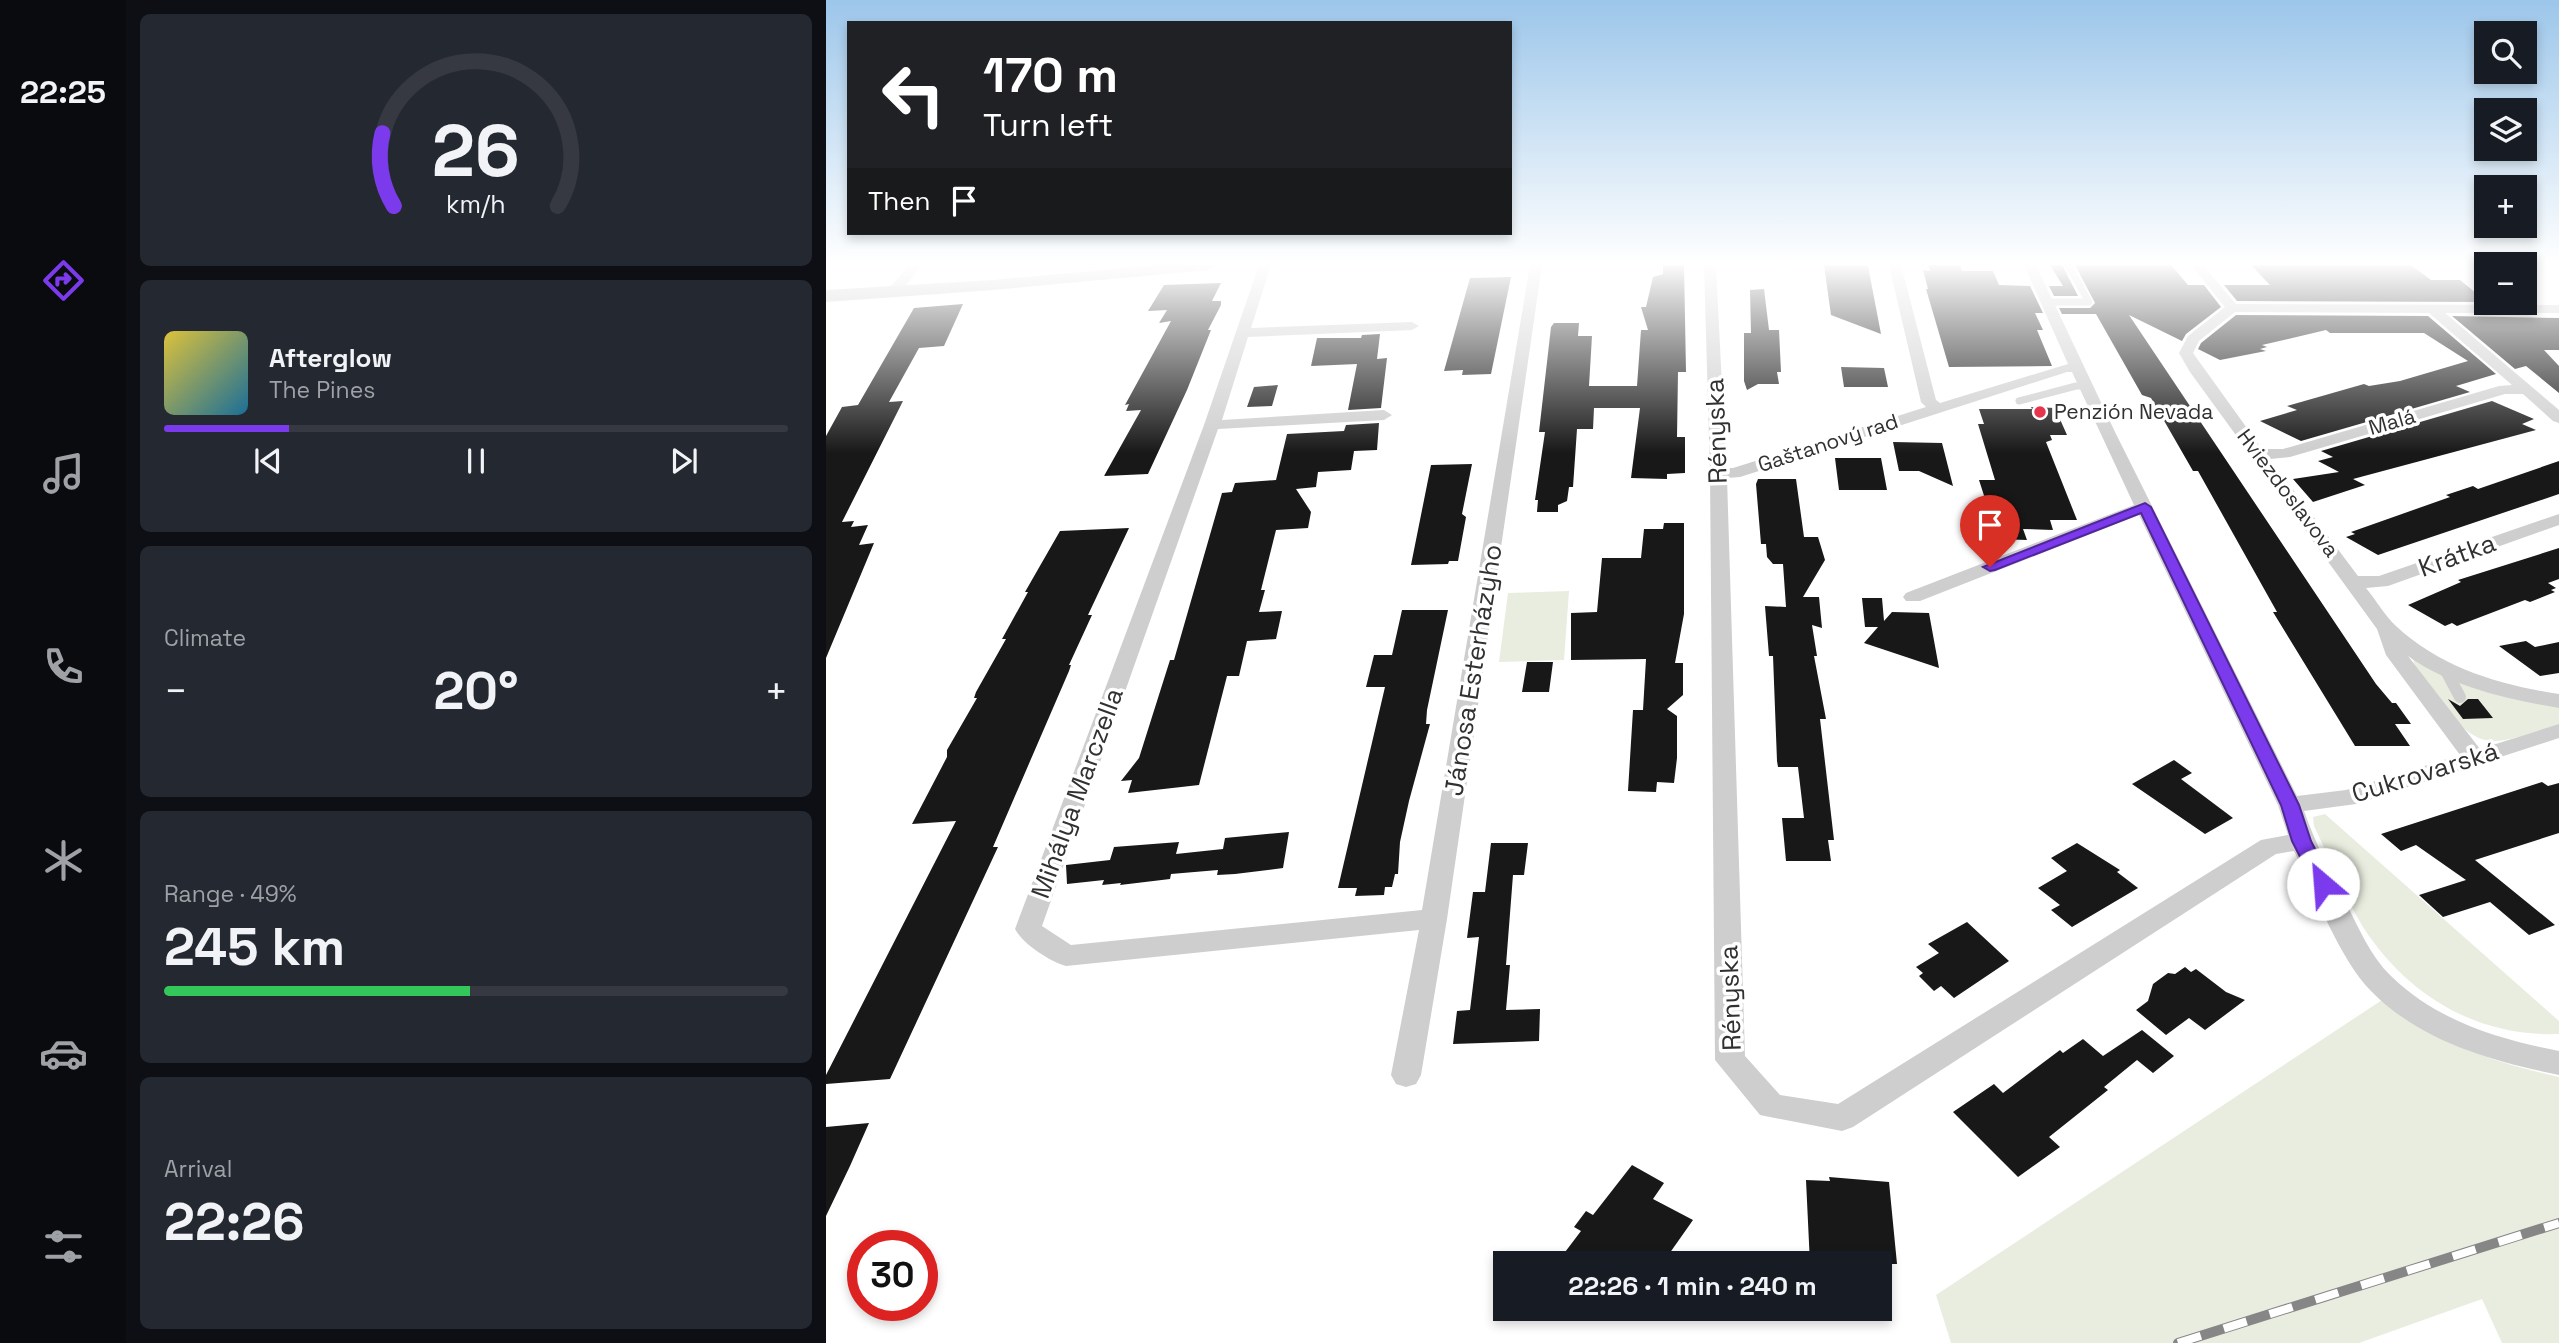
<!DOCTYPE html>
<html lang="en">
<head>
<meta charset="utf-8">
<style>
  :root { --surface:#171b24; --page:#242831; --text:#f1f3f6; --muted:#9ea1a6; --line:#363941; --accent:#7c3aed }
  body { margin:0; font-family:"Space Grotesk",sans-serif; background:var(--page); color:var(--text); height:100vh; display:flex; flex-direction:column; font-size:26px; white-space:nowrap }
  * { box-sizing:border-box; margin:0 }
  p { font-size:23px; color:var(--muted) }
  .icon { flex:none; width:38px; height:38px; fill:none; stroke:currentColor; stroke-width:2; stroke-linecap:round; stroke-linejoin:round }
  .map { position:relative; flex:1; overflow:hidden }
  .side { display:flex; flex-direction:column; gap:14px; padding:14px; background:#0d0f14; width:700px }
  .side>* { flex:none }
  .hud { position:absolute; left:21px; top:21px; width:665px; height:214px; border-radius:0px; box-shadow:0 4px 10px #0003; background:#202124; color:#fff; overflow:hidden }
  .tools { position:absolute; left:1648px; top:21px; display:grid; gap:14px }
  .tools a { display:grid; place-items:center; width:63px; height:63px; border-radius:0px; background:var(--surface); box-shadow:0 4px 10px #0003; font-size:35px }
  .speed { position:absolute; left:21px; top:1230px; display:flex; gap:14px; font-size:35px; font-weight:700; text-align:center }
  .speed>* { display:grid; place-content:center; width:91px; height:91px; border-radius:50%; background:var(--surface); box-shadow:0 4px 10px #0003; line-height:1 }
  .speed .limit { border:10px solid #d22; background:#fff; color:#111 }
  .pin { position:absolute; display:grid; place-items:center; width:60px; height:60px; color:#fff; margin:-72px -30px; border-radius:50% 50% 50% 0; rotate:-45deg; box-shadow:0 0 7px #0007 }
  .pin .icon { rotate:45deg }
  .me { position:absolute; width:77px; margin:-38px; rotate:333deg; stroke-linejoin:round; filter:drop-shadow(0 0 5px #0008) }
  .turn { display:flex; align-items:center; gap:24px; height:147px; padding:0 21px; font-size:32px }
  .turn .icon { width:91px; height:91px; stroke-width:2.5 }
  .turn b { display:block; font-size:49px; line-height:60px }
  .then { display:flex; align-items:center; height:66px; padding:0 21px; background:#0003; gap:14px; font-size:26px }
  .big { font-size:52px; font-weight:800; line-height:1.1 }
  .side .card { flex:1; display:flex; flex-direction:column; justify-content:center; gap:10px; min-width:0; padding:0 24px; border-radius:10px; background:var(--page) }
  .side .dial { align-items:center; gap:0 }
  .dial svg { height:182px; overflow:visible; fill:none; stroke:var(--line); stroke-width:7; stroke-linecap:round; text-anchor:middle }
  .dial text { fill:var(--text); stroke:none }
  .song { display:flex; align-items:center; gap:21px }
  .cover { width:84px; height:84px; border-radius:10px; background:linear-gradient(135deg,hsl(50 70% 55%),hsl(200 70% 35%)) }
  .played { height:7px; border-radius:4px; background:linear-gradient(90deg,var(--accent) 20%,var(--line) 20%) }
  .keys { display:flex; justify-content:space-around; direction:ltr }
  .heat { display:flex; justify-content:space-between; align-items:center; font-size:38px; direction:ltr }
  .charge { height:10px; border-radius:5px; background:linear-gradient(90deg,#34c759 49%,var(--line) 0) }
  .trip { position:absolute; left:667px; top:1251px; width:399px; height:70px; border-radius:0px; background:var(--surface); box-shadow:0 4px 10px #0003; font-weight:800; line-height:70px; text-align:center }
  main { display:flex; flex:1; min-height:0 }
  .dock { display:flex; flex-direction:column; width:126px; justify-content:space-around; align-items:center; background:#090b0e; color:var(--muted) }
  .dock .icon { width:49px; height:49px }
  .dock .current { color:var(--accent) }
  .dock b { font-size:32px; color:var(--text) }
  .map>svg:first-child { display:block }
  .green { fill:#e8eddf }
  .building { fill:#181818 }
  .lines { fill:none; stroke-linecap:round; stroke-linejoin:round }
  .lane-far1 { stroke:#cecece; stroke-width:7 }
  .lane { stroke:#cecece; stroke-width:12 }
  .street { fill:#cecece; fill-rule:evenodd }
  .secondary { fill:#bbb; fill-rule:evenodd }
  .rail-casing { stroke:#868686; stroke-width:10 }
  .rail { stroke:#fff; stroke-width:8; stroke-dasharray:24; stroke-linecap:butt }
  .route { fill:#7c3aed; stroke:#51269a; stroke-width:2 }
  .poi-dot { fill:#e6344d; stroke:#fff; stroke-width:2.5 }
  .labels { text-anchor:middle; stroke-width:7; stroke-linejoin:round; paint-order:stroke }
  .far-poi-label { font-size:21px; fill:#313131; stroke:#fff; text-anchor:start }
  .far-street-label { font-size:21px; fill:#313131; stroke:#fff }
  .street-label { font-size:26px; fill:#313131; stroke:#fff }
</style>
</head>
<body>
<main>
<nav class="dock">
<b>22:25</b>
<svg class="icon current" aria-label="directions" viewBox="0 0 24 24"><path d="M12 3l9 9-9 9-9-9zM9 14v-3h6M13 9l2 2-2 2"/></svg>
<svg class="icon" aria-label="music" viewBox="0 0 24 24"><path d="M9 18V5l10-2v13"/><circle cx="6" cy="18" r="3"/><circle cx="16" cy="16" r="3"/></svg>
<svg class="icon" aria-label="phone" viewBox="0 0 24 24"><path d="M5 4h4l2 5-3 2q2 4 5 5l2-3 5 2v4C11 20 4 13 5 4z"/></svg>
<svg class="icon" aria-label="climate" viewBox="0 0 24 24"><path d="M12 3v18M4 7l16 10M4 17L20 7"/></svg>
<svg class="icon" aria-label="car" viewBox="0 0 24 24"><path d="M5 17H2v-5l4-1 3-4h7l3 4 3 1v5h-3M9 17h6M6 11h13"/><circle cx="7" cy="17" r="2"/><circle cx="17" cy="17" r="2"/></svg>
<svg class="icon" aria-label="filters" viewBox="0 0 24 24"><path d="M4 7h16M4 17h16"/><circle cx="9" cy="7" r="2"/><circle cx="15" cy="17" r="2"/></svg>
</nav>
<section class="side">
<div class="card dial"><svg viewBox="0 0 100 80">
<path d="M14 69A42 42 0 1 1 86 69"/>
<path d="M14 69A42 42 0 0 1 9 37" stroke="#7c3aed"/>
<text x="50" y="56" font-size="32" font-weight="700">26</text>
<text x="50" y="72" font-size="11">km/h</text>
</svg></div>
<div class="card">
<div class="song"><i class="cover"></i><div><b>Afterglow</b><p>The Pines</p></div></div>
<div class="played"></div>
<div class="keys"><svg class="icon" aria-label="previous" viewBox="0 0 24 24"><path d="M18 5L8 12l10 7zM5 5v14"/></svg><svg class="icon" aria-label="pause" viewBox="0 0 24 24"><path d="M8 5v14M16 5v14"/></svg><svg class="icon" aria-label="next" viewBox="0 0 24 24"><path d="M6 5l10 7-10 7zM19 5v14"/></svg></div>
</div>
<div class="card"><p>Climate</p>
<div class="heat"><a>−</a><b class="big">20°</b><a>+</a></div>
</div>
<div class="card"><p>Range · 49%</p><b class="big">245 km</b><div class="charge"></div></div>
<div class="card"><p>Arrival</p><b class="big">22:26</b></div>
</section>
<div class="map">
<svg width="1733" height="1343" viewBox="0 0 1733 1343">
  <rect width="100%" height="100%" fill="#fff"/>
  <!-- green -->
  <path class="green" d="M 743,591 L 738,660 L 673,662 L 682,593 Z
    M 1587,659 L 1733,706 L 1733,725 C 1670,742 1656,759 1613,699 C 1605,688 1589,672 1587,659 Z
    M 1499,814 L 1733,1021 L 1733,1034 C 1650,1037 1581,995 1537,927 C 1518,896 1504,859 1488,826 L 1487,817 Z
    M 1556,1000 C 1615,1044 1662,1061 1733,1077 L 1733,1343 L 1676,1343 L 1656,1299 L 1533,1343 L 1125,1343 L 1110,1295 Z"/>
  <!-- building -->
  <path class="building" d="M 837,265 L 858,265 L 860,372 L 852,372 L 851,437 L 859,437 L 859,473 L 841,474 L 841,479 L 805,478 L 814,408 L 768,408 L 767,429 L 751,429 L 747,487 L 743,487 L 741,501 L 732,505 L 732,512 L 711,512 L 712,500 L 709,500 L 719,432 L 713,432 L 725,327 L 728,323 L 753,323 L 752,336 L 766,336 L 763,386 L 811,386 L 815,330 L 822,330 L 815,307 L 820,307 L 827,277 L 837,274 Z
    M 998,265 L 1042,266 L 1055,334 L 1005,315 Z
    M 1102,265 L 1134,265 L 1136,271 L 1167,271 L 1173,285 L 1204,286 L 1217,313 L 1209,313 L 1217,330 L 1211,330 L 1226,366 L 1123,367 L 1100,289 L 1102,289 L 1097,270 L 1104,271 Z
    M 1224,265 L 1236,265 L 1252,296 L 1228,296 L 1223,286 L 1237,286 Z
    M 1249,265 L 1345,265 L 1362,285 L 1378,285 L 1395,307 L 1360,334 L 1356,341 L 1303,315 L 1550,684 L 1566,703 L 1570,703 L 1585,724 L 1569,724 L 1584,746 L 1529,746 L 1447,612 L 1451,612 L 1372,471 L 1367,471 L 1325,398 L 1316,395 L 1270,314 L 1236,314 L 1233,308 L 1264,308 L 1269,303 Z
    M 1425,265 L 1585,265 L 1605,280 L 1634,280 L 1661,302 L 1411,301 L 1398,285 L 1444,285 Z
    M 685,277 L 665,374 L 636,375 L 637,370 L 618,371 L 644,278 Z
    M 395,283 L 386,301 L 395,301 L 395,305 L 382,330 L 385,330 L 361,390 L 322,474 L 278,476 L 315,410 L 300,411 L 303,404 L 299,405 L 345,321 L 333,323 L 341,310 L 322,311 L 338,285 Z
    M 938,289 L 943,330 L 953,330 L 955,372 L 951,372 L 953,384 L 932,384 L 921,390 L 918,381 L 918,333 L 925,333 L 924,290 Z
    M 137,304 L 118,346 L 93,348 L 63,402 L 77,401 L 16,522 L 28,521 L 25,527 L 42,525 L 33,545 L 48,543 L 0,658 L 0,436 L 16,407 L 32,405 L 88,308 Z
    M 1410,315 L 1602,316 L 1670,374 L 1630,386 L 1644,392 L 1475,441 L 1434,421 L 1471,410 L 1461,406 L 1538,384 L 1543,386 L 1574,381 L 1642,361 L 1598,333 L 1504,333 L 1500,330 L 1436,345 L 1441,347 L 1434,349 L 1440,351 L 1394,360 L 1372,349 L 1375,343 Z
    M 1626,316 L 1733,318 L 1733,350 L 1718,350 L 1733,366 L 1733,393 L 1700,366 L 1689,369 Z
    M 554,334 L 551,359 L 561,358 L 555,408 L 522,410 L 531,364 L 485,366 L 491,338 L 535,338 L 536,335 Z
    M 1015,367 L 1058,368 L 1062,387 L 1018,387 Z
    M 452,385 L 446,406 L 421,407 L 428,387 Z
    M 1666,401 L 1708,419 L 1696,424 L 1710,430 L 1527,479 L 1539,485 L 1487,502 L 1467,479 L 1513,472 L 1492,461 L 1507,457 L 1495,451 Z
    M 1205,407 L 1229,408 L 1241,435 L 1224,435 L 1226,440 L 1220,442 L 1251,520 L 1224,520 L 1227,530 L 1197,529 L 1201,540 L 1172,539 L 1153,480 L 1169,480 L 1152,424 L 1158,424 L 1153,409 L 1206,409 Z
    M 553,423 L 551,450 L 528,451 L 525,470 L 492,472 L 490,487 L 470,489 L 485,512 L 482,528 L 450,530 L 435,590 L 439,590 L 433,612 L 456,611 L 450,639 L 421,641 L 413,676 L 401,676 L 373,785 L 302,793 L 306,780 L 295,781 L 313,758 L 344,660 L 348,660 L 396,493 L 406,492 L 409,483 L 450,480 L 461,434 L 518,431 L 520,425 Z
    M 1067,442 L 1116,443 L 1127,486 L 1093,471 L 1073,471 Z
    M 1009,458 L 1055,458 L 1061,490 L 1013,490 Z
    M 1733,461 L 1733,494 L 1552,555 L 1520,537 L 1529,534 L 1525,532 L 1624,497 L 1620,495 L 1647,486 L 1652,489 Z
    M 646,464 L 636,514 L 640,517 L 632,561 L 623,561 L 622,564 L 585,565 L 605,465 Z
    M 932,479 L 970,479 L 978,537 L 992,537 L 999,560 L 977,597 L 993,597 L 996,628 L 986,625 L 991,656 L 988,656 L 1000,719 L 994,719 L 1008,840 L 1002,840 L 1005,861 L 960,861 L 956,818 L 978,818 L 972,767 L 952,767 L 951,761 L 947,656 L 943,656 L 939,606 L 960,607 L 957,564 L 947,564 L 941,557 L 940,544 L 935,544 L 930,484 Z
    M 838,523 L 858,523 L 858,614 L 849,663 L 857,663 L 857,695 L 841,709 L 851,716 L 851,758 L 848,783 L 831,782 L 830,792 L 802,791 L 807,710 L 817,710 L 820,659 L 745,660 L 745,613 L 771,612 L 776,558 L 815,558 L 818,529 L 837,529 Z
    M 303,528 L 262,615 L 266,615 L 243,665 L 245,665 L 243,671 L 167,847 L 172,847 L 64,1079 L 0,1084 L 0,1075 L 130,821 L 86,824 L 121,757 L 121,750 L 151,698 L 148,698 L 150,692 L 180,639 L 176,639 L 202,592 L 199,592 L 234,531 Z
    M 1733,548 L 1733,579 L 1722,583 L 1730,588 L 1725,590 L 1729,592 L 1704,602 L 1699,600 L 1631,626 L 1626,623 L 1619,626 L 1582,605 L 1635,582 L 1632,580 Z
    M 1036,598 L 1056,598 L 1058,621 L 1066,612 L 1103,613 L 1113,668 L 1038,643 L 1052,627 L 1039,627 Z
    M 576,610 L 622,610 L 601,710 L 600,724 L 604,724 L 583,801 L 574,842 L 572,874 L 569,874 L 566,887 L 559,887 L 558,895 L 529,896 L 531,888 L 512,888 L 559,687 L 540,687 L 548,655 L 566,655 Z
    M 1700,641 L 1709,647 L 1733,642 L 1733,673 L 1714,676 L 1673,646 Z
    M 701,662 L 727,662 L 723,692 L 696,692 Z
    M 1622,699 L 1634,706 L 1642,699 L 1652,699 L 1667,718 L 1637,719 Z
    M 1348,760 L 1366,773 L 1355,779 L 1407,818 L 1379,834 L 1306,784 Z
    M 1716,782 L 1722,786 L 1733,783 L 1733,833 L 1649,860 L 1729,925 L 1703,935 L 1664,902 L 1617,917 L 1593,895 L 1640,880 L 1590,845 L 1575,851 L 1555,834 Z
    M 463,832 L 457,868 L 409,874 L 391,875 L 392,870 L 345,874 L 344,879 L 294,885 L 295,883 L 276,885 L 278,880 L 241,884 L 240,865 L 284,860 L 288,847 L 353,842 L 350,854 L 397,849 L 399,838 Z
    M 665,843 L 702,843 L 698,875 L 687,875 L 680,965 L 684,965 L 680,1010 L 714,1009 L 713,1041 L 627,1044 L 631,1011 L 644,1010 L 653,937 L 641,938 L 647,892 L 659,892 Z
    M 1251,843 L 1294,870 L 1291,872 L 1312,888 L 1246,927 L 1225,910 L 1234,905 L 1212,888 L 1241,871 L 1225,858 Z
    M 1141,922 L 1183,961 L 1128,998 L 1115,986 L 1108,991 L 1093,976 L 1097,973 L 1090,967 L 1113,953 L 1102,944 Z
    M 1359,967 L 1365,972 L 1370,969 L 1400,992 L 1419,1000 L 1379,1030 L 1363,1018 L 1340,1035 L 1310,1010 L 1322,1001 L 1327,984 L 1342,973 L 1349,974 Z
    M 1316,1030 L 1348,1056 L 1327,1073 L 1311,1060 L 1278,1087 L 1282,1090 L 1223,1137 L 1234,1147 L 1192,1177 L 1127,1112 L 1168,1084 L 1177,1093 L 1234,1050 L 1237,1053 L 1257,1039 L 1277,1056 Z
    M 43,1123 L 24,1166 L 0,1216 L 0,1127 Z
    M 806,1165 L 838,1183 L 827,1199 L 867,1220 L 836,1264 L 730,1264 L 755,1231 L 748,1227 L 760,1211 L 767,1215 Z
    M 1003,1177 L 1063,1182 L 1071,1264 L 984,1264 L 980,1180 L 1004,1181 Z"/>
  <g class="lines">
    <!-- lane-far1 -->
    <path class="lane-far1" d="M 1220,302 L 1263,302 L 1242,265
      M 1193,401 L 1250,386 L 1262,386"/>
    <!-- lane -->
    <path class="lane" d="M 1619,669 L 1634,697"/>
    <!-- street -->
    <path class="street" d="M 84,265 L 96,265 L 72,295 L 62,295 L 62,289 Z
      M 433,265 L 445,265 L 425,328 L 586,322 L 593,326 L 586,330 L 422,337 L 396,420 L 558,410 L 566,415 L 558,420 L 392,429 L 216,926 L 245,945 L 596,910 L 704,265 L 716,265 L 621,919 L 595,1075 L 590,1084 L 580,1087 L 570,1084 L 565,1075 L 593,930 L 240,966 C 223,961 197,944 189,929 L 378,425 Z
      M 878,265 L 890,265 L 900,468 L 907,468 L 1100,407 L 1095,402 L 1063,265 L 1075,265 L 1110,400 L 1114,403 L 1242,364 L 1198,265 L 1210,265 L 1290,434 L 1471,796 L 1520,790 L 1634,755 L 1560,655 L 1551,629 L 1364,372 L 1353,353 L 1362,336 L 1399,307 L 1365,265 L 1377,265 L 1410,304 L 1733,305 L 1733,313 L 1619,313 L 1733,410 L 1733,423 L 1727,421 L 1697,394 L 1679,394 L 1464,457 L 1444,459 L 1532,576 L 1553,576 L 1733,514 L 1733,525 L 1562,586 L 1540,588 C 1550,600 1559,616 1570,626 C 1615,668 1674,685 1733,694 L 1733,708 C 1681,699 1625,687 1582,656 L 1654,749 L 1733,724 L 1733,738 L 1530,804 L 1478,811 C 1489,842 1503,870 1518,899 C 1531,924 1544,956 1565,976 C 1611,1021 1672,1039 1733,1051 L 1733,1075 C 1666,1061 1595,1042 1545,991 C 1514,960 1488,891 1468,851 L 1450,854 L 1027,1127 L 1016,1131 L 934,1115 L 889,1060 L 884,473 ZM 1409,312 L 1603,313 L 1686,385 L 1673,386 L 1457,449 L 1436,449 L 1367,353 L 1373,341 ZM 1241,372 L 1246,372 L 1308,505 L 1080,593 L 1077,597 L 1080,601 L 1094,601 L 1313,515 L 1452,805 L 1462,835 L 1435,840 L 1012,1104 L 954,1095 L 919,1056 L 901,478 L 914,477 Z"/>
    <!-- secondary -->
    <path class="secondary" d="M 331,265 L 392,265 L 383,270 L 167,290 L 0,302 L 0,290 L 167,280 Z"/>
    <!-- rail casing -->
    <g class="rail-casing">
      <path id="rail" d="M 1352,1343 L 1733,1223"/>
    </g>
    <!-- rail -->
    <use href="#rail" class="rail"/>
  </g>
  <!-- sky -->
  <linearGradient id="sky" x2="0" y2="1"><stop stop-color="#9cc6ea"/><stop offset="0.58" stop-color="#fff"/><stop offset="1" stop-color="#fff" stop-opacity="0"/></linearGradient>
  <rect width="1733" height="453" fill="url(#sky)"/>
  <!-- route -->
  <path class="route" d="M 1319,503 L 1325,507 L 1473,805 L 1485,841 L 1507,884 L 1504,889 L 1491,889 L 1488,884 L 1466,841 L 1455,805 L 1315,513 L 1169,570 L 1164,571 L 1157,567 Z"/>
  <!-- markers -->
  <circle class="poi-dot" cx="1214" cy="412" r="7"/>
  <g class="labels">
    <!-- far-poi labels -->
    <g class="far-poi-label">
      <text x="1228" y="419">Penzión Nevada</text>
    </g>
    <!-- far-street labels -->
    <g class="far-street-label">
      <text transform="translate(1566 422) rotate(-16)" y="7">Malá</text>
      <text transform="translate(1002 443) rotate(-18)" y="7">Gaštanový rad</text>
      <text transform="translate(1462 493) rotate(53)" y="7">Hviezdoslavova</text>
    </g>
    <!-- street labels -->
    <g class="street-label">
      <text transform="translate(890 431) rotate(-92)" y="9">Rényska</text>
      <text transform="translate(1631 555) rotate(-20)" y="9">Krátka</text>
      <text transform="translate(647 670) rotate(-81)" y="9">Jánosa Esterházyho</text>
      <text transform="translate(1599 772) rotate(-17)" y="9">Cukrovarská</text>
      <text transform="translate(251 793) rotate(-70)" y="9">Mihálya Marczella</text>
      <text transform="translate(904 998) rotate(-92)" y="9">Rényska</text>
    </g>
  </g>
</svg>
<div class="tools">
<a><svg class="icon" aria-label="search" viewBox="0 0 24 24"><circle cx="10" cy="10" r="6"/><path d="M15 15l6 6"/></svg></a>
<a><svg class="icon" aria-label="layers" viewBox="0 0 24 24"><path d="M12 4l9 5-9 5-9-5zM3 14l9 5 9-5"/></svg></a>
<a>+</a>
<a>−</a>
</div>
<div class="speed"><div class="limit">30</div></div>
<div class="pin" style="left:1164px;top:567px;background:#d93025"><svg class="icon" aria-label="arrive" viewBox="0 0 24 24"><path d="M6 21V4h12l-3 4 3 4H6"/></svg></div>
<svg class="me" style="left:1497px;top:884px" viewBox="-20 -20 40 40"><circle r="19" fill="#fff"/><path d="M0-13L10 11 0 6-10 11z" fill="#7c3aed"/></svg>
<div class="trip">22:26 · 1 min · 240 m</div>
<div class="hud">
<div class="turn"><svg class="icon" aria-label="left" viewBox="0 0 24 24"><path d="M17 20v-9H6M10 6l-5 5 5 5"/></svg><div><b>170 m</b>Turn left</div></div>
<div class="then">Then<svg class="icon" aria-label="arrive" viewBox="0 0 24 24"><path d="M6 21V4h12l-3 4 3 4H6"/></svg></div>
</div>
</div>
</main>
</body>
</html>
